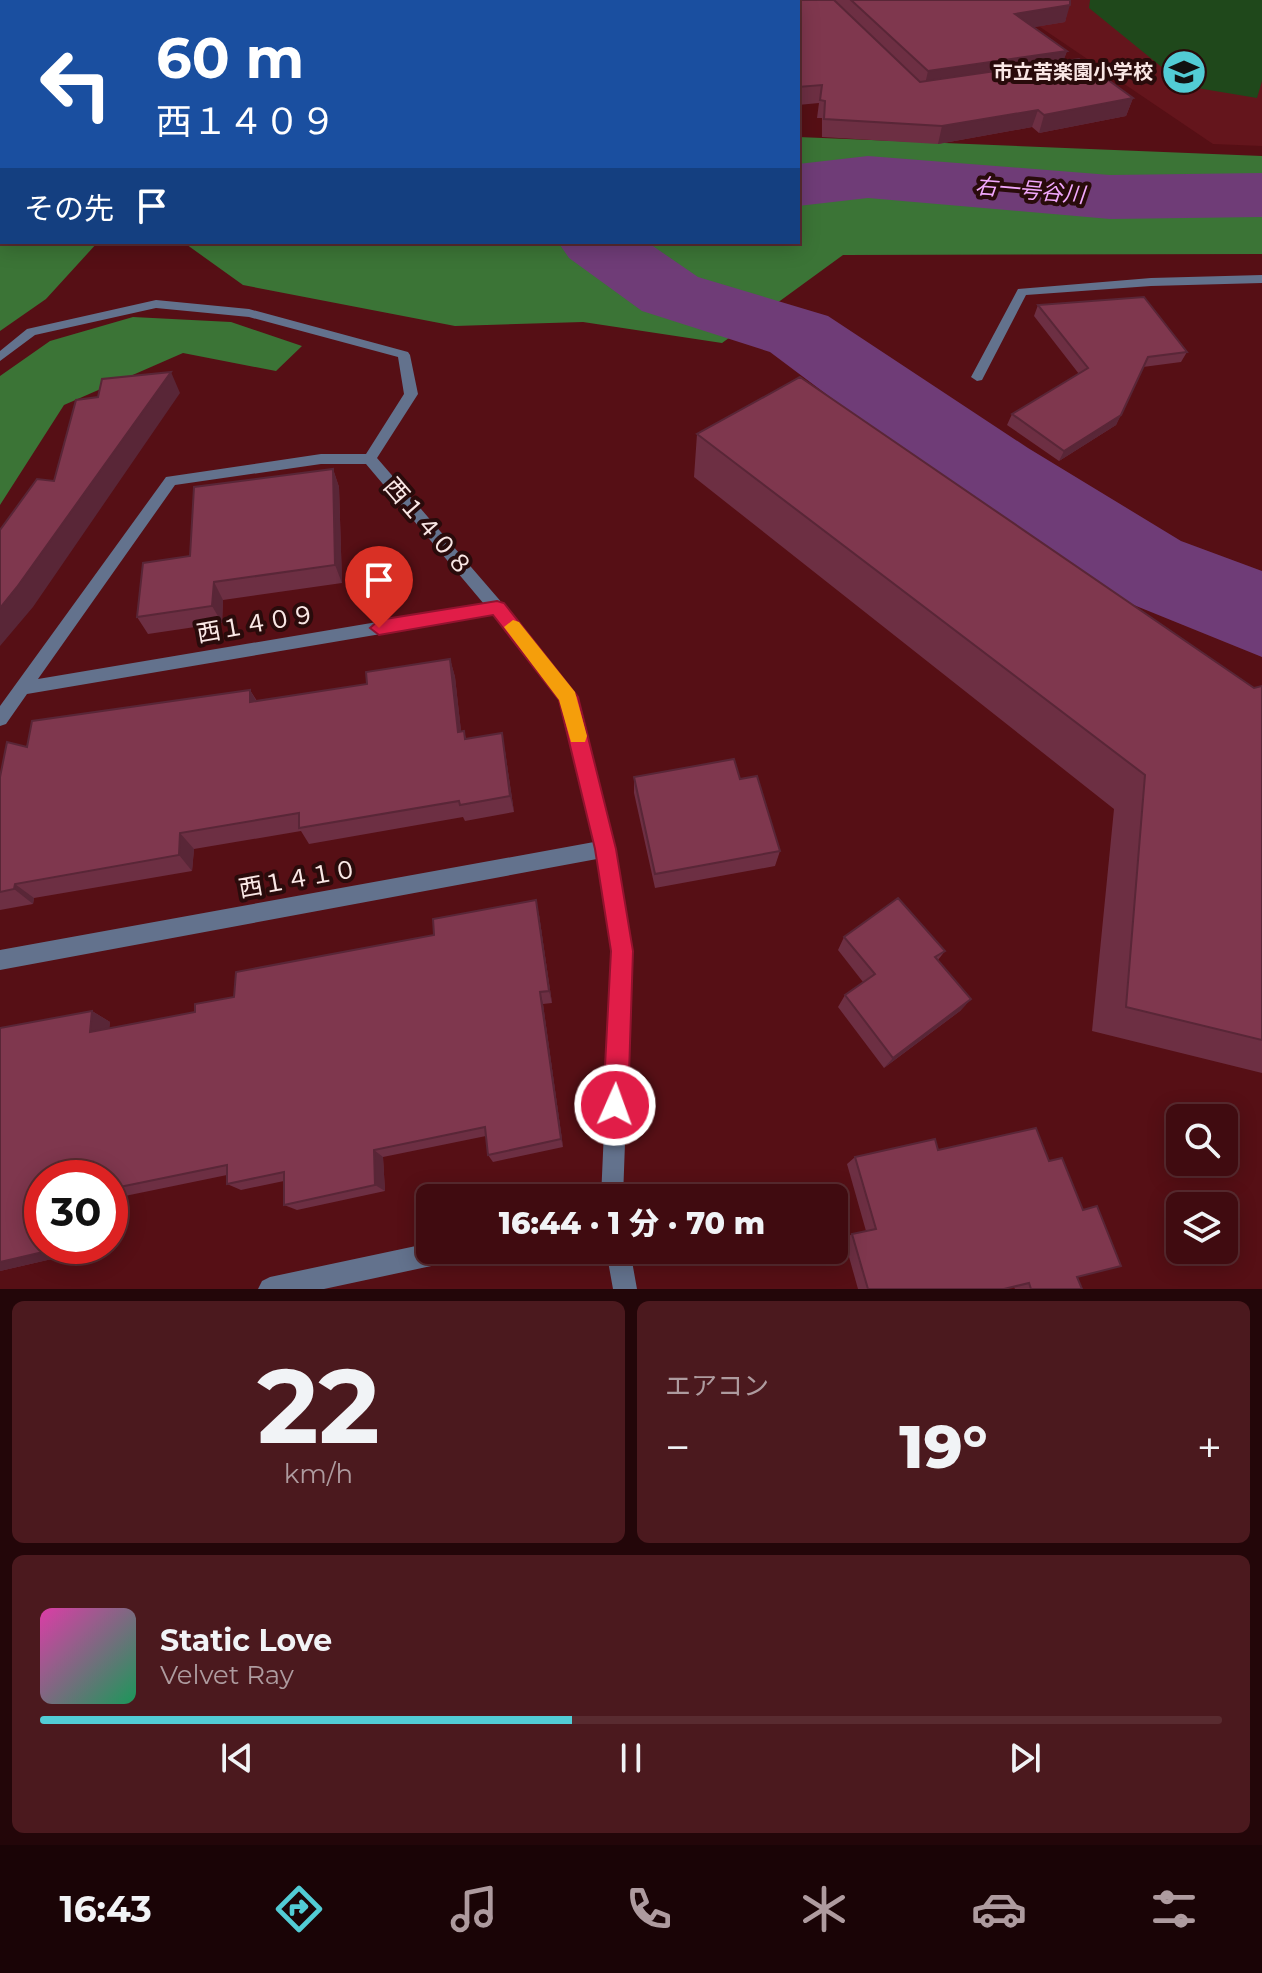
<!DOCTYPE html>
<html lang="ja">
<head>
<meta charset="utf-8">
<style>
  :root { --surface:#400b10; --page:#4b191e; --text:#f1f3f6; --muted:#ae9b9f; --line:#592b30; --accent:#52ccd5 }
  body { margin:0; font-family:Montserrat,"Noto Sans JP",sans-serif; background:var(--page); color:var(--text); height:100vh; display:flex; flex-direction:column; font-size:30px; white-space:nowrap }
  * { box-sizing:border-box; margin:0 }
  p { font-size:26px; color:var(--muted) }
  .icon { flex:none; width:44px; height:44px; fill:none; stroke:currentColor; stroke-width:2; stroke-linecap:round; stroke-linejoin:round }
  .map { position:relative; height:1289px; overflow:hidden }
  .side { display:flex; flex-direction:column; gap:12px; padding:12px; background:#230609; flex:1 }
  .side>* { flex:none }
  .guide { position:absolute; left:0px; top:0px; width:800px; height:244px; box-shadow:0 4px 20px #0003,0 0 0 2px var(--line); background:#1a4fa0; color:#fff; overflow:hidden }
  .tools { position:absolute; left:1166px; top:1104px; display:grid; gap:16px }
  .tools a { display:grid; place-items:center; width:72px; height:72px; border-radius:12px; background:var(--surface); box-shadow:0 4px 20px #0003,0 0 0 2px var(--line); font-size:40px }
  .speed { position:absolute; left:24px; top:1160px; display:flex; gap:16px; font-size:40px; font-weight:700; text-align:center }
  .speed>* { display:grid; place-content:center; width:104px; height:104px; border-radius:50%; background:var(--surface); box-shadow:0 4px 20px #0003,0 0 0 2px var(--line); line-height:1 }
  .speed .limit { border:12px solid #d22; background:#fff; color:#111 }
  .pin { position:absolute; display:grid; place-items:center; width:68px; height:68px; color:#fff; margin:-82px -34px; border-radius:50% 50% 50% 0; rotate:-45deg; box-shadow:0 0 8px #0007 }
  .pin .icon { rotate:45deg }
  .me { position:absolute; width:88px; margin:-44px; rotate:2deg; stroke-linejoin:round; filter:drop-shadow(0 0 6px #0008) }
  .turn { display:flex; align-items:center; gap:28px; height:168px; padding:0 24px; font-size:36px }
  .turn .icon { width:104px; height:104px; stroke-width:2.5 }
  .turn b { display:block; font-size:56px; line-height:68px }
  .then { display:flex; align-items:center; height:76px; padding:0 24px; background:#0003; gap:16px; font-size:30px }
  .big { font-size:60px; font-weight:800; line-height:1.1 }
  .side .card { flex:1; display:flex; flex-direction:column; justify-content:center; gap:12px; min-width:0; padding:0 28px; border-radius:12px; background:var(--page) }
  .side .dial { align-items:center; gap:0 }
  .dial b { font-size:104px; line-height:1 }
  .song { display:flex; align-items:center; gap:24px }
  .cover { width:96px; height:96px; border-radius:12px; background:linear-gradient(135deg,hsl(320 70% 55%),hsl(150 70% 35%)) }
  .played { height:8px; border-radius:4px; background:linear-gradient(90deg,var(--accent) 45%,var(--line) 45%) }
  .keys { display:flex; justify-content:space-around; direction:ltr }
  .heat { display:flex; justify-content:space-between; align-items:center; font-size:44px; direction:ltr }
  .side .tiles { flex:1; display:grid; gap:12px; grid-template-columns:1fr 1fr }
  .card:last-child { grid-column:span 2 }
  .trip { position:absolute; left:416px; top:1184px; width:432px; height:80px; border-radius:12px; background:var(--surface); box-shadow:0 4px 20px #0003,0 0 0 2px var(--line); font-weight:800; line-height:80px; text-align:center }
  .tabs { display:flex; height:128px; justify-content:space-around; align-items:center; background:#1a0406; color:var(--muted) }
  .tabs .icon { width:56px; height:56px }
  .tabs .current { color:var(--accent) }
  .tabs b { font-size:36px; color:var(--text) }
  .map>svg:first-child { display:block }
  .built { fill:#64151c }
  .green { fill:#1f481b }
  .forest { fill:#3b7436 }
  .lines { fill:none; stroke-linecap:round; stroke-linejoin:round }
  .river { fill:#6f3c77; fill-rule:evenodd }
  .street { fill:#63728d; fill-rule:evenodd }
  .wall { fill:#6d2f43 }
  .shaded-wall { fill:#592637 }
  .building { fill:#7f374e; stroke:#592637; stroke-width:2 }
  .route { fill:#e11d48; stroke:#92132f; stroke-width:2 }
  .slow { fill:#f59e0b }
  .labels { text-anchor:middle; stroke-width:8; stroke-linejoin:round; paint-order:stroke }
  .far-poi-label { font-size:20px; font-weight:bold; fill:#f9e7e5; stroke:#290b0b; text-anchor:end }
  .far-water-label { font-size:22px; font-style:italic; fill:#f2a8fd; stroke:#290b0b }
  .street-label { font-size:24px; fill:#f9e7e5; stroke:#290b0b }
</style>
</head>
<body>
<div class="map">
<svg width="1262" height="1289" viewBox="0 0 1262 1289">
  <rect width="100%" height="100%" fill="#560f15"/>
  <!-- built -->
  <path class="built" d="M 1000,0 L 1262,0 L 1262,146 L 1213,144 Z"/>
  <!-- green -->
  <path class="green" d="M 1090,0 L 1262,0 L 1262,81 L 1257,98 L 1185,86 L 1089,8 Z"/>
  <!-- forest -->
  <path class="forest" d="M 0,78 L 2,242 L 98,242 L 46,299 L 0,331 Z
    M 798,137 L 1262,156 L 1262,254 L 843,255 L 722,343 L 583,322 L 455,326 L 243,285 L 183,242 L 798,242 Z
    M 133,317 L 231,322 L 302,346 L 276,371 L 183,353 L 64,405 L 0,505 L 0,376 L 50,341 Z"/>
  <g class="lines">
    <!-- river -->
    <path class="river" d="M 0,89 L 2,90 L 2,130 L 0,129 Z
      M 868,156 L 1110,175 L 1262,173 L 1262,217 L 1110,219 L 868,198 L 798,206 L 798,164 Z
      M 558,242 L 647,242 L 698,277 L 828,316 L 1028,448 L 1181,541 L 1262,571 L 1262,657 L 1109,595 L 962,496 L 770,352 L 642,311 L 569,258 Z"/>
    <!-- street -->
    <path class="street" d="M 1262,275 L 1262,283 L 1151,286 L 1026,295 L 982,380 L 977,381 L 971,377 L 1018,289 L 1151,278 Z
      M 156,300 L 249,309 L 408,352 L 410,355 L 418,394 L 377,458 L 503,604 L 576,697 L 614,849 L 632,951 L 623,1198 L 601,1198 L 612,951 L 597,859 L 0,970 L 0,950 L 594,842 L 560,700 L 493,615 L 27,694 L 6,724 L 0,726 L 0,706 L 166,477 L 321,454 L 366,454 L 404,394 L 398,357 L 249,317 L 156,308 L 35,335 L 0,361 L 0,351 L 27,329 ZM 321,464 L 366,464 L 484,604 L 38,679 L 175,485 Z
      M 430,1243 L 430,1250 L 462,1250 L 458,1258 L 450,1262 L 324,1289 L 258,1289 L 262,1281 L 270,1277 Z
      M 606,1250 L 630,1250 L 637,1289 L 613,1289 Z"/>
  </g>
  <!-- wall -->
  <path class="wall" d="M 693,0 L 1070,0 L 1065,22 L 1034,27 L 1067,51 L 1063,61 L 1133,98 L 1126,116 L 1039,133 L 1032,127 L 938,144 L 822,137 L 822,118 L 817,118 L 819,103 L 798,105 L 798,2 L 694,2 Z
    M 1038,305 L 1187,352 L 1181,362 L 1143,367 L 1116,425 L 1059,461 L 1007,425 L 1012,414 L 1079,374 L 1034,316 Z
    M 697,434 L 1254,688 L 1262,686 L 1262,1073 L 1092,1031 L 1114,809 L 694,477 Z
    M 333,469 L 339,487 L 342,583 L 223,600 L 222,623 L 148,634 L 137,617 L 190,556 Z
    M 450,659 L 455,677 L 461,731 L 464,731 L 466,739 L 505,751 L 514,812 L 465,821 L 463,817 L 309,844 L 301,831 L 194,849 L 192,871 L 34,898 L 33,904 L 0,910 L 0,777 L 27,747 L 250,690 L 257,701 L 367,684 Z
    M 634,777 L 740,779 L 780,851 L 775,866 L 655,888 L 634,793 Z
    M 539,915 L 552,1003 L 543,1004 L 563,1147 L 493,1162 L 488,1155 L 486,1136 L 383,1157 L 385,1191 L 297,1210 L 284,1205 L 284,1181 L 241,1190 L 227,1184 L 227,1175 L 120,1197 L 115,1244 L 110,1246 L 110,1178 L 42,1178 L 108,1246 L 0,1271 L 0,1028 L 92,1011 L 110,1022 L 109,1029 L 195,1012 L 234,997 L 434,935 Z
    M 844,937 L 945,951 L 938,960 L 971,999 L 960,1011 L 884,1068 L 838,1007 L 845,995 L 863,982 L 838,950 Z
    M 938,1150 L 1077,1277 L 1082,1289 L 1015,1289 L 1014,1287 L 1004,1289 L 858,1289 L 844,1239 L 852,1234 L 866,1231 L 847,1164 L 855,1157 Z"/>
  <!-- shaded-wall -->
  <path class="shaded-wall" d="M 68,0 L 101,0 L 102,2 L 62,2 Z
    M 1070,5 L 1065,22 L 1011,31 L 1015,14 Z
    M 2,22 L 2,42 L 0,38 L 0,23 Z
    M 1067,51 L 1061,68 L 924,89 L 928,71 Z
    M 1133,98 L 1126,116 L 1039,133 L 1044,115 Z
    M 1038,110 L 1032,127 L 938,144 L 942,126 Z
    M 171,372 L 180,393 L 33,607 L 0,646 L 0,608 Z
    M 1121,415 L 1116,425 L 1059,461 L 1064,451 Z
    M 333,469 L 339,487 L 342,583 L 335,565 Z
    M 214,582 L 223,600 L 222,623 L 212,606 Z
    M 450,659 L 455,677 L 463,749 L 458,732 Z
    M 250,690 L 260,708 L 250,702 Z
    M 502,733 L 505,751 L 514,812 L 510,796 Z
    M 180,833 L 194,849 L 192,871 L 179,855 Z
    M 15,884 L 34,898 L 33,904 L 14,889 Z
    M 536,900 L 539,915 L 552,1003 L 549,991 Z
    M 540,992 L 543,1004 L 563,1147 L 561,1139 Z
    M 971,999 L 960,1011 L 884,1068 L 893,1058 Z
    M 92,1011 L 110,1022 L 108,1043 L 90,1032 Z
    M 374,1150 L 383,1157 L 385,1191 L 375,1185 Z
    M 110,1194 L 120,1197 L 115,1244 L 110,1246 Z
    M 69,1246 L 108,1246 L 0,1271 L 0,1262 Z"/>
  <!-- building -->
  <path class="building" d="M 8,0 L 68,0 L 62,2 L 7,2 Z
    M 99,0 L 398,0 L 400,2 L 100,2 Z
    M 708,0 L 834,0 L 920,82 L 1079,59 L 1133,98 L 1044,115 L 1038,110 L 942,126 L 824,119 L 825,101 L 820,100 L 822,85 L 798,87 L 798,2 L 719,2 L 718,0 L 709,1 Z
    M 851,0 L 1070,0 L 1070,5 L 1015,14 L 1067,51 L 928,71 Z
    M 2,10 L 2,22 L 0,23 L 0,13 Z
    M 1144,297 L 1187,352 L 1148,357 L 1121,415 L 1064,451 L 1012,414 L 1088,368 L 1038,305 Z
    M 171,372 L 17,587 L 0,608 L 0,530 L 37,479 L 54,481 L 76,400 L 98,397 L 102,379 Z
    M 800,377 L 1254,688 L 1262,686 L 1262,1040 L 1126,1007 L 1145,775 L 697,434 Z
    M 333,469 L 335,565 L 214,582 L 212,606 L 137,617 L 143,563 L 190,556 L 194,487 Z
    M 450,659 L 458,732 L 464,731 L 465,739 L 502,733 L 510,796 L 460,805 L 459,801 L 299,828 L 299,813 L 180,833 L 179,855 L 15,884 L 14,889 L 0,892 L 0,777 L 7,742 L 27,747 L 32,721 L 250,690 L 250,702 L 367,684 L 366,672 Z
    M 734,759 L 740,779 L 757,776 L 780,851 L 655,874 L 634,777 Z
    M 898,898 L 945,951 L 935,957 L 971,999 L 893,1058 L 845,995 L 875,974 L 844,937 Z
    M 536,900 L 549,991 L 540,992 L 561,1139 L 488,1155 L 485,1127 L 374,1150 L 375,1185 L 284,1205 L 284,1172 L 227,1184 L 227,1165 L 110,1189 L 110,1178 L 42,1178 L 42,1246 L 69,1246 L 0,1262 L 0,1028 L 92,1011 L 90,1032 L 195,1012 L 195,1004 L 234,997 L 236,972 L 434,935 L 433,919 Z
    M 1036,1128 L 1049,1161 L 1062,1158 L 1083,1210 L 1097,1206 L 1121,1266 L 1077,1277 L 1082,1289 L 1031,1289 L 1029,1283 L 1004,1289 L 868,1289 L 852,1234 L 876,1229 L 855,1157 L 935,1139 L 938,1150 Z"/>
  <!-- route -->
  <path class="route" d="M 497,601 L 504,603 L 578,697 L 616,849 L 633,951 L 628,1105 L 624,1114 L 615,1118 L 607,1114 L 603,1105 L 611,951 L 595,849 L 559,700 L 493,615 L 379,635 L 370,628 L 379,620 Z"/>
  <!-- slow -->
  <path class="slow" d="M 513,620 L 519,622 L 575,692 L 587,736 L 585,742 L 571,742 L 559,700 L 504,627 Z"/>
  <!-- icons -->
  <defs>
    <g id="school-disc" transform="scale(2.3)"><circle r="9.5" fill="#52ccd5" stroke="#290b0b"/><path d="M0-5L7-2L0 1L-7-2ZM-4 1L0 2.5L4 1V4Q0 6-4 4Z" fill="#111"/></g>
  </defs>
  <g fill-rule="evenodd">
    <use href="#school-disc" x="1184" y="72"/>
  </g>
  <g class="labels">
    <!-- far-poi labels -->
    <g class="far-poi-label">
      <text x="1153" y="79">市立苦楽園小学校</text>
    </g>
    <!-- far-water labels -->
    <g class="far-water-label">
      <text transform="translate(1030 190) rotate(5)" y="8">右一号谷川</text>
    </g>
    <!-- street labels -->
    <g class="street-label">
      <text transform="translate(428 527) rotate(49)" y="8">西１４０８</text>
      <text transform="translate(256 624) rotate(-10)" y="8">西１４０９</text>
      <text transform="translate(298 879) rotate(-10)" y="8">西１４１０</text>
    </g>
  </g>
</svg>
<div class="tools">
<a><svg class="icon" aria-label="search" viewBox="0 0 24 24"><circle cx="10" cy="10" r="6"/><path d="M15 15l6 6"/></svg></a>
<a><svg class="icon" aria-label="layers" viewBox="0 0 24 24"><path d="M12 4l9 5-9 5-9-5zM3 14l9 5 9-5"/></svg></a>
</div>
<div class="speed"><div class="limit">30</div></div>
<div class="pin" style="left:379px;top:628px;background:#d93025"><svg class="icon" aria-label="arrive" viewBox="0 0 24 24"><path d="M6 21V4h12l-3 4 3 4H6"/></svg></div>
<svg class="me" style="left:615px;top:1105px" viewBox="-20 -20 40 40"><circle r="17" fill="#e11d48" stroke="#fff" stroke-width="3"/><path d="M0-11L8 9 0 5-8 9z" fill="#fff"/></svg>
<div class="trip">16:44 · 1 分 · 70 m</div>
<div class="guide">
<div class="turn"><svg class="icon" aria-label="left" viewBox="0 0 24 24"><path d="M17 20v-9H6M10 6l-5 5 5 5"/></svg><div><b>60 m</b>西１４０９</div></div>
<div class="then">その先<svg class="icon" aria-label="arrive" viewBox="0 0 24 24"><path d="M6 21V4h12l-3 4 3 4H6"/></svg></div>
</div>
</div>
<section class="side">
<div class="tiles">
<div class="card dial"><b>22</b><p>km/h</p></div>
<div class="card"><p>エアコン</p>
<div class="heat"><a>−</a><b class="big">19°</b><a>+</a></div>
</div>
<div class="card">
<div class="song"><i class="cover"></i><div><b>Static Love</b><p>Velvet Ray</p></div></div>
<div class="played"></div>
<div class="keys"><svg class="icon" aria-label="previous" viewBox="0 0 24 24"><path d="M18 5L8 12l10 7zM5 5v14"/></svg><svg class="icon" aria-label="pause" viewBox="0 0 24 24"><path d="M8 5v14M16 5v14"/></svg><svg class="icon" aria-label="next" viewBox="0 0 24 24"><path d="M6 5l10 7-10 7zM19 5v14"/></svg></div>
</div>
</div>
</section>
<nav class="tabs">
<b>16:43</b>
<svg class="icon current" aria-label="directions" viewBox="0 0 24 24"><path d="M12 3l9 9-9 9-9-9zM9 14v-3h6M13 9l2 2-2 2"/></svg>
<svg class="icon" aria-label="music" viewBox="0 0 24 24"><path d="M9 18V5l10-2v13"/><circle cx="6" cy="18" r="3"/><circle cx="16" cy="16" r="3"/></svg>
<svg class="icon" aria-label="phone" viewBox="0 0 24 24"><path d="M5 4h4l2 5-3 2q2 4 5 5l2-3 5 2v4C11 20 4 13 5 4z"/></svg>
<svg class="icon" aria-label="climate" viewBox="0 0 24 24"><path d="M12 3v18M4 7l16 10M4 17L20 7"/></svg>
<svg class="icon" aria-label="car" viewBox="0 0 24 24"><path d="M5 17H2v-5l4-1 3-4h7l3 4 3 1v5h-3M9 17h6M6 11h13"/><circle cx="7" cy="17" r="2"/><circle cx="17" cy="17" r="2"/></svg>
<svg class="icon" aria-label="filters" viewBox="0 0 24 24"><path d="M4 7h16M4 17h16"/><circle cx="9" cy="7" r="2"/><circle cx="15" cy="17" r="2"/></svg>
</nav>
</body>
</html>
